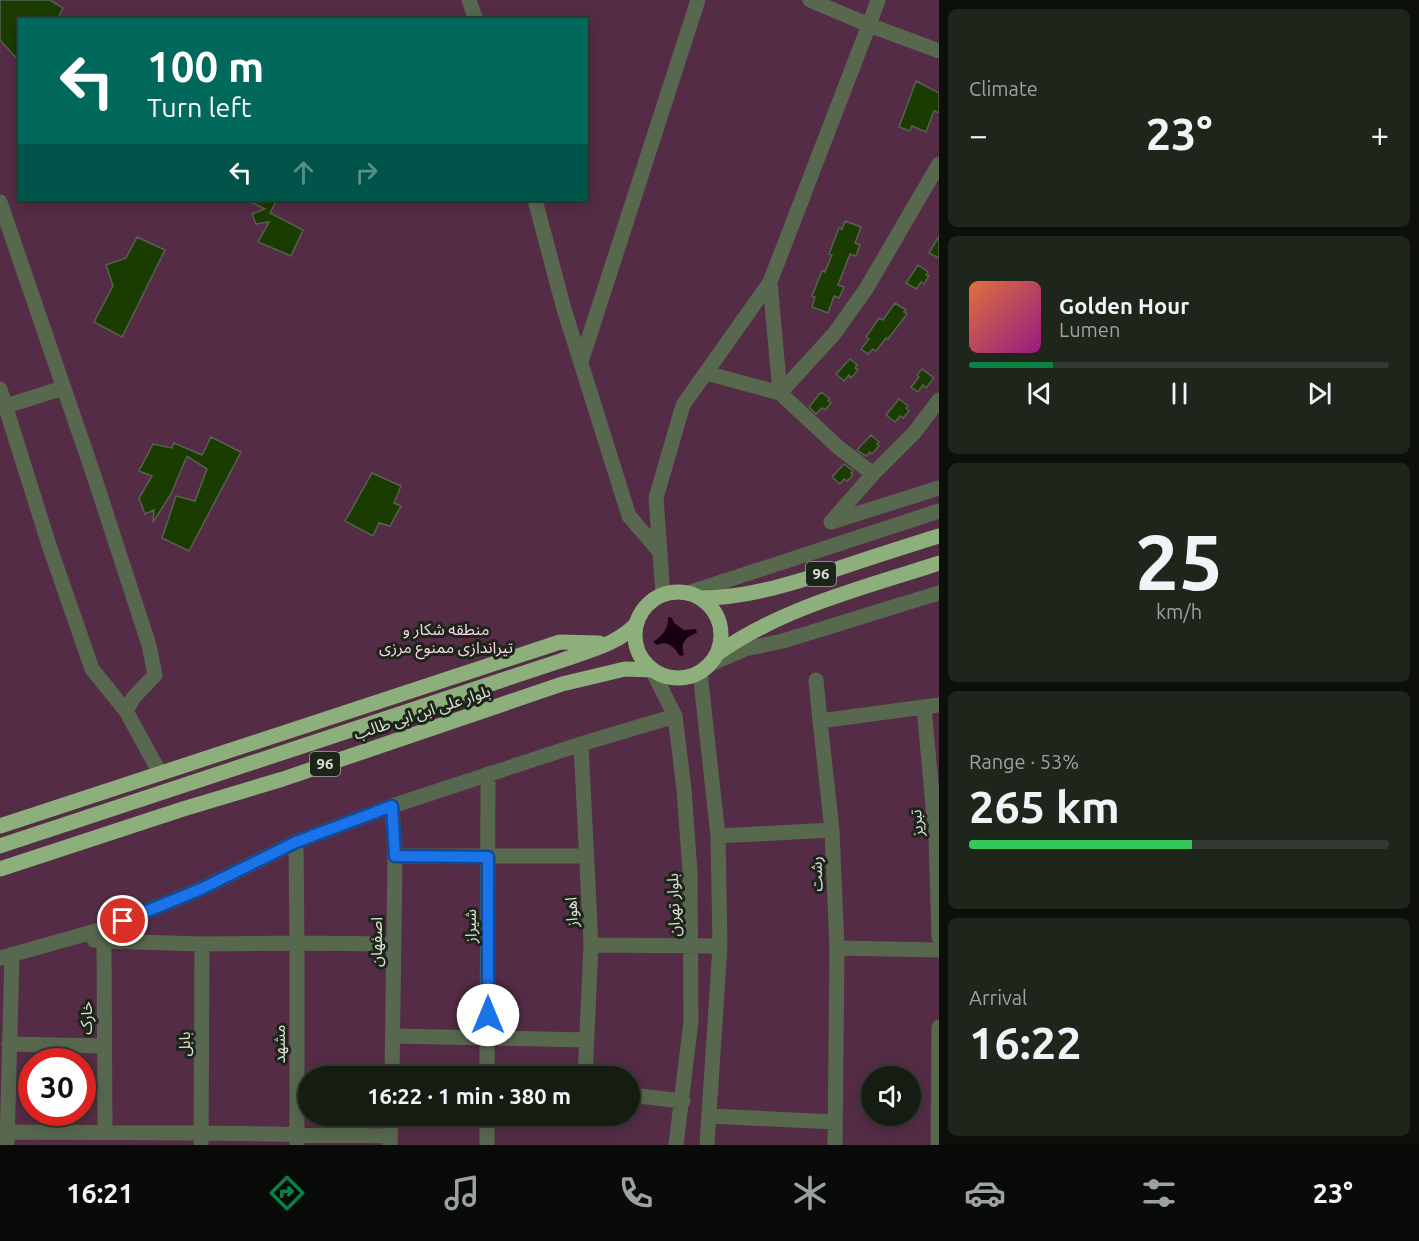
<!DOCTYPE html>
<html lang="en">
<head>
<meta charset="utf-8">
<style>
  :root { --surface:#151c12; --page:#1e251b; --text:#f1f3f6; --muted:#9da19f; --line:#343a32; --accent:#0b8043 }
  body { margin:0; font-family:Ubuntu,"Noto Sans Arabic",sans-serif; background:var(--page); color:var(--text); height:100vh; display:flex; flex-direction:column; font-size:22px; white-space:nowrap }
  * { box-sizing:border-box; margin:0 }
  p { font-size:20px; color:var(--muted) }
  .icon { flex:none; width:33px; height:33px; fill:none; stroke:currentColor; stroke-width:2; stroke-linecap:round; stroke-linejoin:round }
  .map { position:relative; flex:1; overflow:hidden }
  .side { display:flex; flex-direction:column; gap:9px; padding:9px; background:#0c0f0a; width:480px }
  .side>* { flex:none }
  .guide { position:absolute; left:18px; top:18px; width:570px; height:183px; border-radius:0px; box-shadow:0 3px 15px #0003,0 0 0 2px var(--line); background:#00695c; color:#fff; overflow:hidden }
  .tools { position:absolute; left:861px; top:1066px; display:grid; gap:12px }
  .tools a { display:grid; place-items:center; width:60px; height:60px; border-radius:50%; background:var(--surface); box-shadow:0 3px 15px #0003,0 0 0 2px var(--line); font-size:30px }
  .speed { position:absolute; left:18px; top:1048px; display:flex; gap:12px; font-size:30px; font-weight:700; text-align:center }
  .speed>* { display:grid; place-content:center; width:78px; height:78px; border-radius:50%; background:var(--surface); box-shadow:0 3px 15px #0003,0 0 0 2px var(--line); line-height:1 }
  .speed .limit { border:9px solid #d22; background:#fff; color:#111 }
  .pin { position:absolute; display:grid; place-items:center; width:51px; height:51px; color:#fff; margin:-26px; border:3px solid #fff; border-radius:50%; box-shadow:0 2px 6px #0007 }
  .me { position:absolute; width:66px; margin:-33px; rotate:0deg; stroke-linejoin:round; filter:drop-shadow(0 0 4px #0008) }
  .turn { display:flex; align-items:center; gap:21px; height:126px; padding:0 30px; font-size:27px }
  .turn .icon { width:78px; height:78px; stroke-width:2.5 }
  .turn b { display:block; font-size:42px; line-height:51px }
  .lanes { display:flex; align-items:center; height:57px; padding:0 30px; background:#0003; justify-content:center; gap:30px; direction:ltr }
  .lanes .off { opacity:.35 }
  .big { font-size:45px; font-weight:700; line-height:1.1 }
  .side .card { flex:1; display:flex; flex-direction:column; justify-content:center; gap:9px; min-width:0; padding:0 21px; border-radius:9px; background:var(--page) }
  .side .dial { align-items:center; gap:0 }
  .dial b { font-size:78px; line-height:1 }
  .song { display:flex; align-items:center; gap:18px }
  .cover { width:72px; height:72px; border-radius:9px; background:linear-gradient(135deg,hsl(20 70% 55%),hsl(310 70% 35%)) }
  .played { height:6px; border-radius:3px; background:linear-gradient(90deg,var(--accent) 20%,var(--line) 20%) }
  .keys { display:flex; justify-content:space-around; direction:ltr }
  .heat { display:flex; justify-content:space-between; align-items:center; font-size:33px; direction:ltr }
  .charge { height:9px; border-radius:4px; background:linear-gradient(90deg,#34c759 53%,var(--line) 0) }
  .trip { position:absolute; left:298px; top:1066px; width:342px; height:60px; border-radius:30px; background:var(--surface); box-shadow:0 3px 15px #0003,0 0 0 2px var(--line); font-weight:700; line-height:60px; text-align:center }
  .tabs { display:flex; height:96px; justify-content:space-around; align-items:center; background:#080b07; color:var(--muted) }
  .tabs .icon { width:42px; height:42px }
  .tabs .selected { color:var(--accent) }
  .tabs b { font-size:27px; color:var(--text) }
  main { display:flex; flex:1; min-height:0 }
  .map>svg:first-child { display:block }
  .green { fill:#542c46; fill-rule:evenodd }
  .water { fill:#190010 }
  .building { fill:#1a3c00; stroke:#576152; stroke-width:1.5 }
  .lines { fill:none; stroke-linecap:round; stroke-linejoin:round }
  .minor { stroke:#58684f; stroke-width:15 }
  .major { stroke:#8daf7b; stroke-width:15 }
  .route-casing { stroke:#114b97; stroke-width:15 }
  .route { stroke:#1a73e8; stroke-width:10 }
  .labels { text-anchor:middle; stroke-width:6; stroke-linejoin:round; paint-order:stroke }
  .shield { fill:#1c2518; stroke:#a1a89e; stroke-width:1.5 }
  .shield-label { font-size:15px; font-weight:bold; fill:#dae0d7 }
  .park-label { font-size:16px; fill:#f9d4ea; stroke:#1c2518 }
  .street-label { font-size:16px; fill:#dae0d7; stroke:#1c2518 }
</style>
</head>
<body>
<main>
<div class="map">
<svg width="939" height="1145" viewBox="0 0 939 1145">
  <rect width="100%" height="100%" fill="#1c2518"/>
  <!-- green -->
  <path class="green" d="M 0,0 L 939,0 L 939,1145 L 0,1145 ZM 20,20 L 586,20 L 586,200 L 20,200 ZM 32,1062 L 82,1062 L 82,1113 L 32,1113 ZM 309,1077 L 630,1077 L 630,1116 L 309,1116 ZM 872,1077 L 910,1077 L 910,1116 L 872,1116 Z"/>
  <!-- water -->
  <path class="water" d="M 668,617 L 672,618 L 674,623 L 684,630 L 696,629 L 697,633 C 686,637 680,642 684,655 L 680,656 C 674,647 667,640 657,645 L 653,642 C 662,636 669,629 668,617 Z"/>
  <!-- building -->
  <path class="building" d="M 0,0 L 50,0 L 63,8 L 57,20 L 20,20 L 20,62 L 0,40 Z
    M 916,81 L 939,93 L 939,113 L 934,111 L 926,132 L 912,126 L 910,131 L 899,127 Z
    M 247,200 L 277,200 L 270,213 L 303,230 L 291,256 L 258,242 L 269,222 L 256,224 L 252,214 L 265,209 Z
    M 845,221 L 861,227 L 855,243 L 860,245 L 856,256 L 850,254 L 838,285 L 844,287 L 839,298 L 834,296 L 828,313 L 812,307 L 815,297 L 812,296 L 822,271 L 825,272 L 832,255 L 829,254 L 839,228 L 842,229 Z
    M 939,236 L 939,258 L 929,253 Z
    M 137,237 L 165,250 L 122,337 L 94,322 L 113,286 L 106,265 L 126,258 Z
    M 918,265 L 928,272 L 926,275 L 929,276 L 924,284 L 921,282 L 916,289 L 906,283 Z
    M 895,303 L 906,310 L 904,312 L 907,314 L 888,339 L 886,338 L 876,351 L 873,349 L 868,354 L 861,349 L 869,339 L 866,337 L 879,318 L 883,320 Z
    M 850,359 L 857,365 L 855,368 L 858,370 L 851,378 L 849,375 L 844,381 L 836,374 Z
    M 922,369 L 934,378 L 926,388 L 923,385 L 918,392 L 911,387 L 919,377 L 917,375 Z
    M 821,392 L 830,399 L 828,401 L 831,403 L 825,410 L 822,408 L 816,414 L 809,407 Z
    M 899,399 L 908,406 L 906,408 L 909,411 L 903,418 L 900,416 L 895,422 L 886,415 Z
    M 871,435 L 879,442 L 877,444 L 879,446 L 872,454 L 870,452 L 866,456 L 857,450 Z
    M 211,437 L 241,452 L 189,551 L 162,538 L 176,496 L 195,501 L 207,469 L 187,456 L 171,494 L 153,522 L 154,510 L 145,514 L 139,498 L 152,476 L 139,471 L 153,444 L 172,448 L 174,443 L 202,455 Z
    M 844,464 L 853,471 L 851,473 L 853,475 L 847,481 L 844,479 L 840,484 L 832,477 Z
    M 372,473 L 401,486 L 394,503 L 401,506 L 390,526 L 379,523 L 373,536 L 345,521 Z"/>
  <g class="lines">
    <!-- minor -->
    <path class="minor" d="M 469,0 L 476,20
      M 810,0 L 869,25 L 878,0
      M 939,164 L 866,289 L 834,334 L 780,393 L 838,447 L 873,474 L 914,433 L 939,400
      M 535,200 L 564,309 L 629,516 L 660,552
      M 0,202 L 93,473 L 149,645 L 155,675 L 134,697 L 126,711
      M 581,362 L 698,0
      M 706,373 L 780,393 L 770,282
      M 0,389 L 49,545 L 92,669 L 126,711 L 160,773
      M 6,406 L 63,388
      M 831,522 L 939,488
      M 831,522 L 873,474
      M 688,593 L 939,511
      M 663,595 L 656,498 L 683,405 L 770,282 L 869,25 L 939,51
      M 710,664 L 745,649 L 783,641 L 939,593
      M 652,670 L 675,716 L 684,789 L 690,872 L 691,1021 L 676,1145
      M 700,672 L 718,836 L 720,946 L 707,1145
      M 816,680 L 820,721
      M 924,707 L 936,839 L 939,937
      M 581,744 L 591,945 L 585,1077
      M 392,806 L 395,856 L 392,1077
      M 718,836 L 832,830
      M 395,856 L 586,856
      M 94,940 L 104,941 L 105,1132
      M 104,941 L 202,944 L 297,943 L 296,842
      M 591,945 L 720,946
      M 837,948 L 939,950
      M 0,958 L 103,929 L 201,889 L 296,842 L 392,806 L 581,744 L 675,716
      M 394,1036 L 587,1040
      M 9,1044 L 104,1046
      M 487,1077 L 488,774
      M 630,1095 L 683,1101
      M 709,1116 L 835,1122
      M 0,1132 L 202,1133 L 390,1136
      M 7,1145 L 12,954
      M 201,1145 L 202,944
      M 297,1145 L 297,943 L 394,944
      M 390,1145 L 391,1116
      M 487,1145 L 487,1116
      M 835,1145 L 837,948 L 832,830 L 820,721 L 939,705
      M 938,1145 L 939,1027"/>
    <!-- major -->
    <path class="major" d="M635 635a43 43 0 1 1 86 0a43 43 0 1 1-86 0Z
      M 700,598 C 747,598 790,584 834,570 C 869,558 904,547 939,536
      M 717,654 C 783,607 863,588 939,563
      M 0,826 L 560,642 L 599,643
      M 0,846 L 560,661 C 586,651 618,645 637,623
      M 0,869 L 183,809 L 283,779 L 562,684 L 625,669 L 652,670"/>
  </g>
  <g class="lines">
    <!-- route casing -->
    <g class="route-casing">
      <path id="route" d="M 123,921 L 201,889 L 296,842 L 392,806 L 395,856 L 488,857 L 488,1015"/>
    </g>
    <!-- route -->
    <use href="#route" class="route"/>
  </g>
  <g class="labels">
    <!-- shield labels -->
    <g class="shield">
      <rect x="806" y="562" width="30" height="24" rx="4.5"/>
      <rect x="310" y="752" width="30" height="24" rx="4.5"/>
    </g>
    <g class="shield-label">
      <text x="821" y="579">96</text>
      <text x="325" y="769">96</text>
    </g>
    <!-- park labels -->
    <g class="park-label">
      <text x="446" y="635">منطقه شکار و<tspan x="446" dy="18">تیراندازی ممنوع مرزی</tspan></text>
    </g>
    <!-- street labels -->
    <g class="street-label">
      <text transform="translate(422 712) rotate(-18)" y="6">بلوار علی ابن ابی طالب</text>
      <text transform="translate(916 823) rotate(-95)" y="6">تبریز</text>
      <text transform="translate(816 874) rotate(-92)" y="6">رشت</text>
      <text transform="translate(673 905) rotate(-92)" y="6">بلوار تهران</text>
      <text transform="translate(571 912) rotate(-93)" y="6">اهواز</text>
      <text transform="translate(470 926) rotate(-90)" y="6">شیراز</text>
      <text transform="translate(376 942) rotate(-90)" y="6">اصفهان</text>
      <text transform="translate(86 1018) rotate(-90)" y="6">خارک</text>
      <text transform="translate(184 1044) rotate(-90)" y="6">بابل</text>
      <text transform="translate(279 1044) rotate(-90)" y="6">مشهد</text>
    </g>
  </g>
</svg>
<div class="tools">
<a><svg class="icon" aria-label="sound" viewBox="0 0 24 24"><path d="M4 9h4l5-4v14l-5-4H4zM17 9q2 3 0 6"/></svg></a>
</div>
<div class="speed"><div class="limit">30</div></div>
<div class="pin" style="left:123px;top:921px;background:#d93025"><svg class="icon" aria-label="arrive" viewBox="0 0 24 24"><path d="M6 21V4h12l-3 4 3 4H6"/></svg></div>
<svg class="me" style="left:488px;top:1015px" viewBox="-20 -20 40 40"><circle r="19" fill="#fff"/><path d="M0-13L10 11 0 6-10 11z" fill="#1a73e8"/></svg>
<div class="trip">16:22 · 1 min · 380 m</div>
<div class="guide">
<div class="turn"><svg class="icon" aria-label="left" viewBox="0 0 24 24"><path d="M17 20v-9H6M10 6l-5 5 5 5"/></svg><div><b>100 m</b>Turn left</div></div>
<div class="lanes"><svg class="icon" aria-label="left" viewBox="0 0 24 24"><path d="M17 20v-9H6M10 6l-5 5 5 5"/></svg><svg class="icon off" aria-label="ahead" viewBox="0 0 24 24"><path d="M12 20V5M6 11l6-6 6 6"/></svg><svg class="icon off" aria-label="right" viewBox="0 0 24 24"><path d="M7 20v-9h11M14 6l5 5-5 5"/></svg></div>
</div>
</div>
<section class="side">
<div class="card"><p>Climate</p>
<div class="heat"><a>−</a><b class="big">23°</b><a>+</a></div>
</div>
<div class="card">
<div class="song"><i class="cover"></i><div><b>Golden Hour</b><p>Lumen</p></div></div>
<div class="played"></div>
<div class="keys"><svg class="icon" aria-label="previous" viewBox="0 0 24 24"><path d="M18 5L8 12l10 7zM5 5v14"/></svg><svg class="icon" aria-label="pause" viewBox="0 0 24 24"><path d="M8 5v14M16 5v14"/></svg><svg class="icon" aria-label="next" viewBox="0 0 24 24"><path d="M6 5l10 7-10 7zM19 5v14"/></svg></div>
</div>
<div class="card dial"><b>25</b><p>km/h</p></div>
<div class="card"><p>Range · 53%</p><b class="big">265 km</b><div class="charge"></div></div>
<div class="card"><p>Arrival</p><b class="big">16:22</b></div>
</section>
</main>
<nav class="tabs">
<b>16:21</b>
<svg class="icon selected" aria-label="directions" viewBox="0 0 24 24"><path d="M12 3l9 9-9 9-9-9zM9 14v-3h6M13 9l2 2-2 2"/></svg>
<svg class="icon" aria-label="music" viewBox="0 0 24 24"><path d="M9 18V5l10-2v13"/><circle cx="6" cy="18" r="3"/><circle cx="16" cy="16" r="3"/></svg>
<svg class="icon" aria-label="phone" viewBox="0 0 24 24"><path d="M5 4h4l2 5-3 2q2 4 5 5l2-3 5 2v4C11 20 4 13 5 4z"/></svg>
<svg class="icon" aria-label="climate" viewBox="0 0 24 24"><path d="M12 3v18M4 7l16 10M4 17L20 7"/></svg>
<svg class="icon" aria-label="car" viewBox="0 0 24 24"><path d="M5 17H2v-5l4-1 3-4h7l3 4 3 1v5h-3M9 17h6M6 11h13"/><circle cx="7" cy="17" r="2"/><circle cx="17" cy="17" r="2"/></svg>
<svg class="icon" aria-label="filters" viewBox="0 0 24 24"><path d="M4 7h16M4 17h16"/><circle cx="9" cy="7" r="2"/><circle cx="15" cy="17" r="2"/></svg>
<b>23°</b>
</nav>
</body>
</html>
